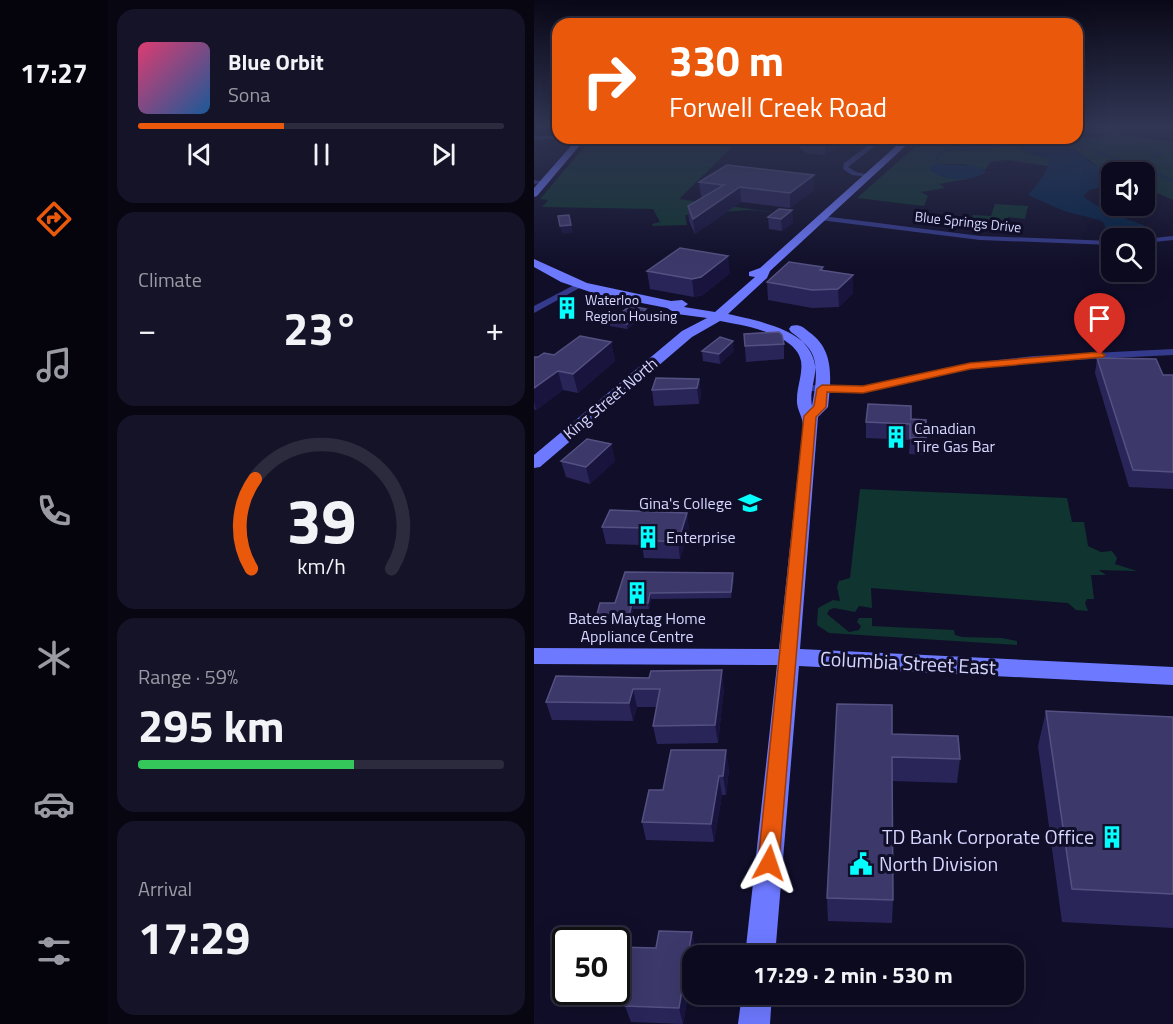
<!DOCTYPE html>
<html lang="en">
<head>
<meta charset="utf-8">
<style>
  :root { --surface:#0c0a1f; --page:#151328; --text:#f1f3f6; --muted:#9a9aa4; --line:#2c2b3d; --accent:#ea580c }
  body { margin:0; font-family:"Titillium Web",sans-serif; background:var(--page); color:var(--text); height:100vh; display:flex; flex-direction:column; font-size:22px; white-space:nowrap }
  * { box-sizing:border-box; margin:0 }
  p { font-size:20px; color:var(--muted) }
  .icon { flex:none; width:33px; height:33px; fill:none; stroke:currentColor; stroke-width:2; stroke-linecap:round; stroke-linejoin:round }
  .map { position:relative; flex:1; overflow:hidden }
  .side { display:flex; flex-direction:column; gap:9px; padding:9px; background:#070611; width:426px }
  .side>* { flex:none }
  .banner { position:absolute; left:18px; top:18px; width:531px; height:126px; border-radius:18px; box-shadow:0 6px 24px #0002,0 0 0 2px var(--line); background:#ea580c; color:#fff; overflow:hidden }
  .controls { position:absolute; left:567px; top:162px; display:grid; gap:12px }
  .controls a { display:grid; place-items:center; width:54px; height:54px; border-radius:12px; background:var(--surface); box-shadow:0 6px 24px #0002,0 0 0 2px var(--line); font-size:30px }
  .speed { position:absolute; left:18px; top:927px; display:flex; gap:12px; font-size:30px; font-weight:700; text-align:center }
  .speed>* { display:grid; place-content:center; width:78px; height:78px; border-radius:50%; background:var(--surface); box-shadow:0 6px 24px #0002,0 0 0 2px var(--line); line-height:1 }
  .speed .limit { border:3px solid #111; border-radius:9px; background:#fff; color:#111 }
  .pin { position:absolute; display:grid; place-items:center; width:51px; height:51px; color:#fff; margin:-62px -26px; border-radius:50% 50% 50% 0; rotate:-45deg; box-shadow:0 0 6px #0007 }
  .pin .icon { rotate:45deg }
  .me { position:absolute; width:66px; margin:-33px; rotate:5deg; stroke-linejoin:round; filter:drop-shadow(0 0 4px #0008) }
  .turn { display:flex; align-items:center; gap:21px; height:126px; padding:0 18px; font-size:27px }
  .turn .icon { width:78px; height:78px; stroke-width:2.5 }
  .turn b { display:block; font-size:42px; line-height:51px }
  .big { font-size:45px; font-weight:700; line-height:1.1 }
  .side .widget { flex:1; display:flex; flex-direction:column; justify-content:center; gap:9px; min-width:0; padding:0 21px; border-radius:18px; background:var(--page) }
  .side .dial { align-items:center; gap:0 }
  .dial svg { height:156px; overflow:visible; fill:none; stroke:var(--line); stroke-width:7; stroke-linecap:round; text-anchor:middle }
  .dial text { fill:var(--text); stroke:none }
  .song { display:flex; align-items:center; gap:18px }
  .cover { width:72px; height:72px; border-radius:9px; background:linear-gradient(135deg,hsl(340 70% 55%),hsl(210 70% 35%)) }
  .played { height:6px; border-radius:3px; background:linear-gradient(90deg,var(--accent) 40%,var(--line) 40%) }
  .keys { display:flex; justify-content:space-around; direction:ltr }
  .heat { display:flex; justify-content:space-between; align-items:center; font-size:33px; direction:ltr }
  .charge { height:9px; border-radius:4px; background:linear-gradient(90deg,#34c759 59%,var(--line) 0) }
  .trip { position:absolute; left:148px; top:945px; width:342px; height:60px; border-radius:18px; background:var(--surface); box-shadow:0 6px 24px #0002,0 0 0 2px var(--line); font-weight:700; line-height:60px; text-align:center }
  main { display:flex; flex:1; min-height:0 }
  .tabs { display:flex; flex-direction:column; width:108px; justify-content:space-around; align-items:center; background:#05040c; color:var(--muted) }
  .tabs .icon { width:42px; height:42px }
  .tabs .selected { color:var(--accent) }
  .tabs b { font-size:27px; color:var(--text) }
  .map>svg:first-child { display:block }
  .green { fill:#10342f }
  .water { fill:#06264a }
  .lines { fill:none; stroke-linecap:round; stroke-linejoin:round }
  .stream { stroke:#06264a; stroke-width:1.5 }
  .street { fill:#353b8c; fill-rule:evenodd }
  .secondary { fill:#6d79ff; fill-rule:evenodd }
  .wall { fill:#2a2559 }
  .shaded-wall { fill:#18143e }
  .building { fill:#3c386a; stroke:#545182; stroke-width:1.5 }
  .route { fill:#ea580c; stroke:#983908; stroke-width:1.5 }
  .labels { text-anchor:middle; stroke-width:6; stroke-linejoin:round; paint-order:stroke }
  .far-street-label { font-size:14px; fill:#d6d6ff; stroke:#100e29 }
  .far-poi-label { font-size:14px; fill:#d6d6ff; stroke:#100e29; text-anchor:start }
  .street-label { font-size:16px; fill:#d6d6ff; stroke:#100e29 }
  .poi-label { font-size:16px; fill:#d6d6ff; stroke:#100e29; text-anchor:start }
  .near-street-label { font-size:20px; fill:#d6d6ff; stroke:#100e29 }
  .near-poi-label { font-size:20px; fill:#d6d6ff; stroke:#100e29; text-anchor:end }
</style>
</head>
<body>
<main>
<nav class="tabs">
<b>17:27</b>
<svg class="icon selected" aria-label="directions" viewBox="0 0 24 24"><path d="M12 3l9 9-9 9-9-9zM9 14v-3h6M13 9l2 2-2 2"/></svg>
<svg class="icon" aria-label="music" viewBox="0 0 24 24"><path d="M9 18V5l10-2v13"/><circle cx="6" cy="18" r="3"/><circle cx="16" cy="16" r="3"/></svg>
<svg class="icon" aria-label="phone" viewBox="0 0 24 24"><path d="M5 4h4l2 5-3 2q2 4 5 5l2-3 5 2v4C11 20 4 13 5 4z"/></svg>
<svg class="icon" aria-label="climate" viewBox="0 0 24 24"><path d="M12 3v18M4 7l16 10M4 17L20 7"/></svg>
<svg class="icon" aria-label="car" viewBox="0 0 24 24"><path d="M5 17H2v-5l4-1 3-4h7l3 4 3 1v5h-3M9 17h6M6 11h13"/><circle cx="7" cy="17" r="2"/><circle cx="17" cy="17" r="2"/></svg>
<svg class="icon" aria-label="filters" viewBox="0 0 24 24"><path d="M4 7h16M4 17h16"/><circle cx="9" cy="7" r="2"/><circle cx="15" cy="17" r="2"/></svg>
</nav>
<section class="side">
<div class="widget">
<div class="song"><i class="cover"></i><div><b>Blue Orbit</b><p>Sona</p></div></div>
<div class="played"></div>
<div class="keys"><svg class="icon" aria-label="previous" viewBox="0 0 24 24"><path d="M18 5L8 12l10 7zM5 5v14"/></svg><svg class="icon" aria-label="pause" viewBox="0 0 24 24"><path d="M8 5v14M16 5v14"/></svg><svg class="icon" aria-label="next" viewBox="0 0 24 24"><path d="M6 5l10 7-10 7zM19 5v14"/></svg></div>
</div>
<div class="widget"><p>Climate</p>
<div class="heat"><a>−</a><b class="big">23°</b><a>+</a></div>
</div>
<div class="widget dial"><svg viewBox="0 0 100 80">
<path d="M14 69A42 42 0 1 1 86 69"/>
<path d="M14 69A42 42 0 0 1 16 23" stroke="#ea580c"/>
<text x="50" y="56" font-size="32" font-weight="700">39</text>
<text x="50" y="72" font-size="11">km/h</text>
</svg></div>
<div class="widget"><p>Range · 59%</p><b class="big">295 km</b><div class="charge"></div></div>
<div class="widget"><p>Arrival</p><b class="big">17:29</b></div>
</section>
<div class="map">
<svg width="639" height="1024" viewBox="0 0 639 1024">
  <rect width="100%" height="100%" fill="#100e29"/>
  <!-- green -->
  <path class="green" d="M 586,134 L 639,142 L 639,200 L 626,194 L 611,193 L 610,172 L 570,171 L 539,148 L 526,144 L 492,140 L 475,143 L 455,138 L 543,138 L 543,135 L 552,138 Z
    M 58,138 L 204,138 L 196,149 L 145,199 L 238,212 L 214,210 L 151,215 L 153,225 L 119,226 L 118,224 L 126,222 L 119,209 L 8,207 L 14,200 L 6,199 Z
    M 391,138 L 412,138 L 412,141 L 424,144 L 423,149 L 428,151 L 468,147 L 477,144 L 484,145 L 491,152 L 515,159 L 514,166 L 473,160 L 456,162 L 451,170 L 430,164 L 406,164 L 408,177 L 438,178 L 405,184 L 411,188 L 387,192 L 394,196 L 390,206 L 323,198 Z
    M 461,204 L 494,206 L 491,219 L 474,217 L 470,231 L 434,228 L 439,215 L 457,216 Z
    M 326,489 L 533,498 L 538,522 L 550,522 L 554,546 L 567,552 L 578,551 L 583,558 L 581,564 L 603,571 L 565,570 L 572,575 L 557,575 L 560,599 L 553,599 L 551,603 L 554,611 L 542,610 L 534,603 L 337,588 L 338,608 L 325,606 L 321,612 L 300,608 L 295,610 L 293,614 L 315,632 L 325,630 L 327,626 L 323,622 L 325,618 L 338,618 L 338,626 L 420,630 L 421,635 L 428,637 L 468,638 L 483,641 L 483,645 L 295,633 L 283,625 L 284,608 L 299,600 L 306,601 L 303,587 L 305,581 L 316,578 Z"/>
  <!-- water -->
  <path class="water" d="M 412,138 L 455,138 L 475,143 L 483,140 L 507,140 L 526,144 L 539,148 L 559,164 L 577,173 L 577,185 L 555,190 L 549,196 C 566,210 588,217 609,225 L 611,230 L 597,233 L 572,231 L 570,223 L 565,220 L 530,211 L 494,195 C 502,186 515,171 515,159 L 492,152 L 484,145 L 477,144 L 468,147 L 428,151 L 422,149 L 424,144 L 411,141 Z
    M 401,164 L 442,166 L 452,172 C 435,182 411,182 396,170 L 396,166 Z"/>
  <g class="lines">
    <!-- stream -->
    <path class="stream" d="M 529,138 C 564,156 604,162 639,181
      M 615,160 L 630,152
      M 406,164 L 402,158 L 410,151 L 422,149
      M 599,165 L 611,162"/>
    <!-- street -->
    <path class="street" d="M 0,136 L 24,136 L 27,138 L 0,140 Z
      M 344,138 L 351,138 L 314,167 L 322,172 L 336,175 L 336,177 L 318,175 L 309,169 L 310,163 Z
      M 0,180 L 13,182 L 0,184 Z
      M 289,216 L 446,236 L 578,241 L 578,245 L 446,240 L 286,220 L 286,216 Z
      M 639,236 L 639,240 L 610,243 L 610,239 Z
      M 44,283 L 51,285 L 0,313 L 0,306 Z
      M 639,349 L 639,355 L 499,362 L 436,369 L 329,392 L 272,391 L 266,388 L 272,385 L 329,386 L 436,363 L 499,356 Z"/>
    <!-- secondary -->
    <path class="secondary" d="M 44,138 L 52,138 L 3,196 L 0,197 L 0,188 Z
      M 371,138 L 380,138 L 236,271 L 233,278 L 194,314 C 221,320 277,330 281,363 C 283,377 275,391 278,406 C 284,373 287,353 257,332 L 255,329 L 257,326 C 265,324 269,327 275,332 C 301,350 297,379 294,407 L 284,417 L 266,649 L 639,667 L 639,685 L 265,666 L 241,956 L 211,956 L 243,665 L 0,664 L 0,648 L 245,649 L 269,426 C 269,416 262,409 263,399 C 263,386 269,374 267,361 C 262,334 209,325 186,321 L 158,337 L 6,467 L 0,468 L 0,455 L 148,331 L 173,318 L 143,314 L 133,308 L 62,294 L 27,282 L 0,267 L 0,259 L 53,283 L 137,301 L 148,300 L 154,304 L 150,307 L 181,312 L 221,277 L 215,276 L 215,272 L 226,268 Z
      M 208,994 L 238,994 L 236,1024 L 204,1024 Z"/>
  </g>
  <!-- wall -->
  <path class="wall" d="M 543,127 L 587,127 L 585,136 L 553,132 L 543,129 Z
    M 261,138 L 312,138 L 312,142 L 291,155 L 272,153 L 261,143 Z
    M 165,182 L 280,190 L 256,208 L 207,202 L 161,234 L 155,221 L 154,206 L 169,197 L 167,196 Z
    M 245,209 L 259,223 L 248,231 L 235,229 L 234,217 Z
    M 289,267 L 289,270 L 319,293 L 305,307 L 278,308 L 234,300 L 233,282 Z
    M 113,271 L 196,273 L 169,295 L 160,297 L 116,289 Z
    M 112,309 L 113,314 L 93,329 L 76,326 L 76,321 Z
    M 210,334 L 250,344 L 250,359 L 212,362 Z
    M 77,342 L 81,361 L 44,393 L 29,390 L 2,410 L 0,409 L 0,357 L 4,357 L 20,355 Z
    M 168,351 L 200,351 L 186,364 L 169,361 Z
    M 563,358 L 629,375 L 639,375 L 639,489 L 595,487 L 561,373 Z
    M 165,379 L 167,394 L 165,404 L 120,406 L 118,390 Z
    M 377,419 L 392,438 L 391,455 L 375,454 L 376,440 L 332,438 L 332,422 Z
    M 77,444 L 81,461 L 56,484 L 32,477 L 27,461 Z
    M 153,513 L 155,530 L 146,559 L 110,558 L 108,545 L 72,544 L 68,527 Z
    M 91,572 L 200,579 L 197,598 L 117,599 L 115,609 L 99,609 L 97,622 L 63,624 L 62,618 L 81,603 Z
    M 22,676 L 190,688 L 184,743 L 123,744 L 119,726 L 123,707 L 103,707 L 99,721 L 18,720 L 12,702 Z
    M 512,711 L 639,717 L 639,928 L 528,922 L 504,746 Z
    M 358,734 L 426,759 L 423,783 L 358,781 L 359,900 L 358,923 L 294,921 L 293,898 Z
    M 195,768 L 192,795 L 188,795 L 180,842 L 112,840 L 108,822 L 129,790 Z
    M 82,947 L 162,949 L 161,956 L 159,956 L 159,967 L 149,1024 L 97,1022 L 91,1006 L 92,998 L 63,998 L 60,992 L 82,992 Z"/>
  <!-- shaded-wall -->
  <path class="shaded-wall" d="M 301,138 L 312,138 L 312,142 L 291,155 L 291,144 Z
    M 280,175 L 280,190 L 256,208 L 256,193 Z
    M 206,187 L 207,202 L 161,234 L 159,219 Z
    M 258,210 L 259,223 L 248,231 L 247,219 Z
    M 37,225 L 39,233 L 28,234 L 26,226 Z
    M 194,256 L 196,273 L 169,295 L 160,297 L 158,279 Z
    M 319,275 L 319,293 L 305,307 L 304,289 Z
    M 112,309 L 113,314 L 93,329 L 93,324 Z
    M 199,341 L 200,351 L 186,364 L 185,354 Z
    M 77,342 L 81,361 L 44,393 L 39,374 Z
    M 24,371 L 29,390 L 2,410 L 0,401 L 0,388 Z
    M 165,379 L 167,394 L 165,404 L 163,388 Z
    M 77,444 L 81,461 L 56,484 L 52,467 Z
    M 153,513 L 155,530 L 146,559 L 144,542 Z
    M 199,573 L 200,579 L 197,598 L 197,592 Z
    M 116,593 L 117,599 L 115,609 L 114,603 Z
    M 98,603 L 99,609 L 97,622 L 95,616 Z
    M 188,670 L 190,688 L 184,743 L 181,725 Z
    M 99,689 L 103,707 L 99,721 L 95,703 Z
    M 192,750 L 195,768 L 192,795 L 189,776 Z
    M 185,776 L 188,795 L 180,842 L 177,824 Z
    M 158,932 L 162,949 L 161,956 L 159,956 L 159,967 L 149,1024 L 145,1008 Z"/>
  <!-- building -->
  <path class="building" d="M 266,138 L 301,138 L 291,144 L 271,142 Z
    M 193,165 L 280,175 L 256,193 L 206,187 L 159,219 L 154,206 L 190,185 L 165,182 Z
    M 245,209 L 258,210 L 247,219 L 234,217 Z
    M 35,215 L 37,225 L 26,226 L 24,216 Z
    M 146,248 L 194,256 L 167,277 L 158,279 L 113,271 Z
    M 255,262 L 289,267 L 286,270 L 319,275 L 304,289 L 278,290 L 233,282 Z
    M 96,306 L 112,309 L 93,324 L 76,321 Z
    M 245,332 L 248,335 L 250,344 L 211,346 L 210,334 Z
    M 46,336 L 77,342 L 39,374 L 24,371 L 0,388 L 0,357 L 4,357 L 10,353 L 20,355 Z
    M 186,337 L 199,341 L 185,354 L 168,351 Z
    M 563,358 L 622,359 L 629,375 L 639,375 L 639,472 L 599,470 Z
    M 122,378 L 165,379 L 163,388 L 118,390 Z
    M 334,404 L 377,406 L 377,419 L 392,420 L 392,438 L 376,438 L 376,424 L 332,422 Z
    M 53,439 L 77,444 L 52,467 L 27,461 Z
    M 76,510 L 153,513 L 144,542 L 107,540 L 111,528 L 68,527 Z
    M 91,572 L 199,573 L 197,592 L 116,593 L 114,603 L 98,603 L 95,616 L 62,618 L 66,603 L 81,603 Z
    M 188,670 L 181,725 L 119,726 L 126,689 L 99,689 L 95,703 L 12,702 L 22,676 L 115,678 L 117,671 Z
    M 303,704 L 358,705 L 358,734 L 424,736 L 426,759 L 358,757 L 359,900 L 293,898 Z
    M 512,711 L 639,717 L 639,894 L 538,889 Z
    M 137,750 L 192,750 L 189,776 L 185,776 L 177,824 L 108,822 L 115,790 L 129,790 Z
    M 125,931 L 158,932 L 145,1008 L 91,1006 L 96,982 L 82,982 L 82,947 L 122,948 Z"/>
  <!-- sky -->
  <linearGradient id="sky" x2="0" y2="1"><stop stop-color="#090817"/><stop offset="0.47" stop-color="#313654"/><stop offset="1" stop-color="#313654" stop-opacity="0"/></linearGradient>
  <rect width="639" height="270" fill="url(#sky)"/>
  <!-- route -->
  <path class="route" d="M 566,352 L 571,355 L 569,357 L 436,369 L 329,393 L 293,392 L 292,407 L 282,417 L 245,863 L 242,870 L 235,873 L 227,870 L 224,863 L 270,416 L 280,406 L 283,389 L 288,385 L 329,386 L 436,363 Z"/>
  <!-- icons -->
  <defs>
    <g id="building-bare" transform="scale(1.8)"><path d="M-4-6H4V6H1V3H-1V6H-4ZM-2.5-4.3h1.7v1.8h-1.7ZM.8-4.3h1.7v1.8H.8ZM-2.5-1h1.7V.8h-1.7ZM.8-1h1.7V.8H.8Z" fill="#02fffd" stroke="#100e29" stroke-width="2.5" paint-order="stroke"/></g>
    <g id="university-bare" transform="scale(1.8)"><path d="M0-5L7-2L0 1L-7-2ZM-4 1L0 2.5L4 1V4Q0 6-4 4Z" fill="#02fffd" stroke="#100e29" stroke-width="2.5" paint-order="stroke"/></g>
    <g id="civic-bare" transform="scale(1.8)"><path d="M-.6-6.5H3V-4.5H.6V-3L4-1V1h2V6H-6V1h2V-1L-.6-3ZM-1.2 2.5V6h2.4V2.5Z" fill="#02fffd" stroke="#100e29" stroke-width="2.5" paint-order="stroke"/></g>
  </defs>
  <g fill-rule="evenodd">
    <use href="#building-bare" x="33" y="308"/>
    <use href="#building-bare" x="362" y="437"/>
    <use href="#university-bare" x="216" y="503"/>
    <use href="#building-bare" x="114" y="537"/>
    <use href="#building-bare" x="103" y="593"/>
    <use href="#building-bare" x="578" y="837"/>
    <use href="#civic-bare" x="327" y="864"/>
  </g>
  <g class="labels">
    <!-- far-street labels -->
    <g class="far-street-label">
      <text transform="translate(434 222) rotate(6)" y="5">Blue Springs Drive</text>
    </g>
    <!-- far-poi labels -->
    <g class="far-poi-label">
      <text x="51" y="305">Waterloo<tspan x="51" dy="16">Region Housing</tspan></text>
    </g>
    <!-- street labels -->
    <g class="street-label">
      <text transform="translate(76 398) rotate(-40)" y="6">King Street North</text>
    </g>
    <!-- poi labels -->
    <g class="poi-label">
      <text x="380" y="434">Canadian<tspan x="380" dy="18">Tire Gas Bar</tspan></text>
      <text x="198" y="509" text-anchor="end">Gina's College</text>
      <text x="132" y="543">Enterprise</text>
      <text x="103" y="624" text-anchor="middle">Bates Maytag Home<tspan x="103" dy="18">Appliance Centre</tspan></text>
    </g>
    <!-- near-street labels -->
    <g class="near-street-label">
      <text transform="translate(374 663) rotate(3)" y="7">Columbia Street East</text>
    </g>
    <!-- near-poi labels -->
    <g class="near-poi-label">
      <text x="560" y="844">TD Bank Corporate Office</text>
      <text x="345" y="871" text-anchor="start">North Division</text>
    </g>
  </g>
</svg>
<div class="controls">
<a><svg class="icon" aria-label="sound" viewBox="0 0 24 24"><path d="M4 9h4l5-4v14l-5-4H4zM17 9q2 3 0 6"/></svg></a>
<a><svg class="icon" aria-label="search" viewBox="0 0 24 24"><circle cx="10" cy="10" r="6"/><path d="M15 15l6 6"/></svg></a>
</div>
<div class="speed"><div class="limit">50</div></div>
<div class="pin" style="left:566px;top:355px;background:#d93025"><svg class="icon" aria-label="arrive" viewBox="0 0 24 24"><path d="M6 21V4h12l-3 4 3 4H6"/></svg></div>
<svg class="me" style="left:235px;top:863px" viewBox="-20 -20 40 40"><path d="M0-17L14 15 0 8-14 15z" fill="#ea580c" stroke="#fff" stroke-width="4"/></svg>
<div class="trip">17:29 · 2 min · 530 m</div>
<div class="banner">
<div class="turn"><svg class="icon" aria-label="right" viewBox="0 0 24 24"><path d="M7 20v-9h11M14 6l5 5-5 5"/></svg><div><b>330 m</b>Forwell Creek Road</div></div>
</div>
</div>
</main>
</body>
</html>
